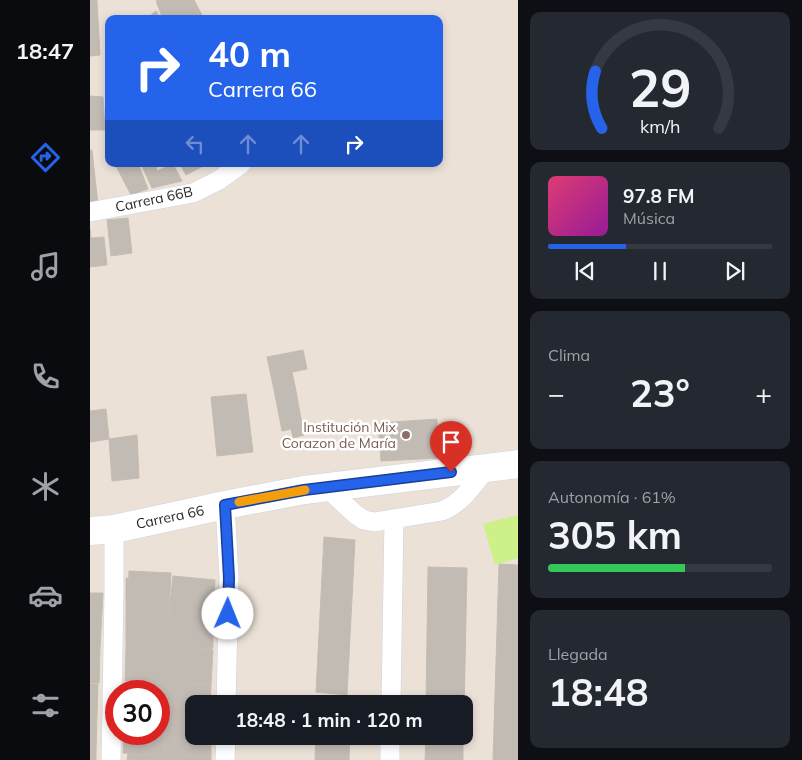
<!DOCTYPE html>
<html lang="es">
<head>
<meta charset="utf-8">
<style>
  :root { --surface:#171b24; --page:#242831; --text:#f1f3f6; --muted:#9ea1a6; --line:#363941; --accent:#2563eb }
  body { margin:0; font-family:Mulish,sans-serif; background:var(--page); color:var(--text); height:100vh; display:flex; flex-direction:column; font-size:19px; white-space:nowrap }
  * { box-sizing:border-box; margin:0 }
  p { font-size:16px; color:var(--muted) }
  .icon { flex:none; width:28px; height:28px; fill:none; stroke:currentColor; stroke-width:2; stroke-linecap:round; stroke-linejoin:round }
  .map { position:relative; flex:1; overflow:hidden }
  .drawer { display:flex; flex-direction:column; gap:12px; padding:12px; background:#0d0f14; width:284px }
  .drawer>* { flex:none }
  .top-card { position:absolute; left:15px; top:15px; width:338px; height:152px; border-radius:10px; box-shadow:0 2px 8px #0003; background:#2563eb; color:#fff; overflow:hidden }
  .speed { position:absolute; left:15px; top:680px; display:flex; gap:10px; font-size:25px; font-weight:700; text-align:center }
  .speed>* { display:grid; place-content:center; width:65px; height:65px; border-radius:50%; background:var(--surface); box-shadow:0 2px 8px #0003; line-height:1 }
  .speed .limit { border:8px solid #d22; background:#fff; color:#111 }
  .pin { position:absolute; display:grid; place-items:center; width:42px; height:42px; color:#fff; margin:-51px -21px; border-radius:50% 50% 50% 0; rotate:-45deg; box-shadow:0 0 5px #0007 }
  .pin .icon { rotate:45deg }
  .me { position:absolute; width:55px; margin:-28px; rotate:1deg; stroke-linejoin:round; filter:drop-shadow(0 0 4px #0008) }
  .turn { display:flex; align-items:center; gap:18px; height:105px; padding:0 20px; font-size:22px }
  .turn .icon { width:65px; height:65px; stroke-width:2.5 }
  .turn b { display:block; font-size:35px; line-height:42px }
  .lanes { display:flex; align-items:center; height:48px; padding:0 20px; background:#0003; justify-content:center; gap:25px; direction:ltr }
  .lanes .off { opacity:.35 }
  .big { font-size:38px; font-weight:700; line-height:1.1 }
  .drawer .tile { flex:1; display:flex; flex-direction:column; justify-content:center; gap:8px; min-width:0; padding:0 18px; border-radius:10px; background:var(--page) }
  .drawer .dial { align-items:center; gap:0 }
  .dial svg { height:130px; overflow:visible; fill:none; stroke:var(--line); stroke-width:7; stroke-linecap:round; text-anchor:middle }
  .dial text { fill:var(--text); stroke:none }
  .song { display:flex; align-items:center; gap:15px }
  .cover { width:60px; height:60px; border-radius:8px; background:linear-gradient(135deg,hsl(340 70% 55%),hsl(300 70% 35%)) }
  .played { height:5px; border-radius:2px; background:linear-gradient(90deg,var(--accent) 35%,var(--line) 35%) }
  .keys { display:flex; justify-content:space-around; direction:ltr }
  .heat { display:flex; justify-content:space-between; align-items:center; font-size:28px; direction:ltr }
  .charge { height:8px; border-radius:4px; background:linear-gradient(90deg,#34c759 61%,var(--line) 0) }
  .trip { position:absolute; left:95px; top:695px; width:288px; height:50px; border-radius:10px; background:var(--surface); box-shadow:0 2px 8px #0003; font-weight:700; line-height:50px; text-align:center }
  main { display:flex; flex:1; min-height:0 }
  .tabs { display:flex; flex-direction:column; width:90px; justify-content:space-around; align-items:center; background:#090b0e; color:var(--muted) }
  .tabs .icon { width:35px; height:35px }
  .tabs .on { color:var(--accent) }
  .tabs b { font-size:22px; color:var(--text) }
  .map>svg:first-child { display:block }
  .pitch { fill:#cdf089 }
  .building { fill:#c2bbb4; stroke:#c6bdb1 }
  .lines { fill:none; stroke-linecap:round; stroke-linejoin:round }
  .street-casing { stroke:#ccd3e2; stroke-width:20 }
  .secondary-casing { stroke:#ccd3e2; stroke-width:29 }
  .street { stroke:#fff; stroke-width:19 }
  .secondary { stroke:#fff; stroke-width:28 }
  .route-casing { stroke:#184099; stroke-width:12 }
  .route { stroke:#2563eb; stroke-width:9 }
  .slow { stroke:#f59e0b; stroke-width:9 }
  .education-dot { fill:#8d6e63; stroke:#fff; stroke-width:2 }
  .labels { text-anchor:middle; stroke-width:5; stroke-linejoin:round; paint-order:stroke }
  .street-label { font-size:14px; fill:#272727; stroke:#fff }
  .education-label { font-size:14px; fill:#785e54; stroke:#fff; text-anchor:end }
</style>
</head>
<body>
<main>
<nav class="tabs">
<b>18:47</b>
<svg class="icon on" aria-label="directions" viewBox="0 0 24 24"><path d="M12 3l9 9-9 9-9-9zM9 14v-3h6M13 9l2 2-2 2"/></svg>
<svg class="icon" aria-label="music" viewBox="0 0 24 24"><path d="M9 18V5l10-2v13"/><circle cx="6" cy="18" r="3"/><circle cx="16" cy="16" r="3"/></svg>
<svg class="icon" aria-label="phone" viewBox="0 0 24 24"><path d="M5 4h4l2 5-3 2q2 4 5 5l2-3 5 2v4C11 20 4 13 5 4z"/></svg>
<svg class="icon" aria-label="climate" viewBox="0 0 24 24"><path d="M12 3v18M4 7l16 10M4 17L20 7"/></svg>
<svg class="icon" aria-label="car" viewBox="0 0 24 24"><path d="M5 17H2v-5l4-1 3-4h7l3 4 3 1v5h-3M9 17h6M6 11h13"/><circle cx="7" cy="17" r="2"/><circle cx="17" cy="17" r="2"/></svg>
<svg class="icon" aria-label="filters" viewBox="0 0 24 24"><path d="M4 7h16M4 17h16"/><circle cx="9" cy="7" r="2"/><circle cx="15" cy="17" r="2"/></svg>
</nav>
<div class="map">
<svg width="429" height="760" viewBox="0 0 429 760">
  <rect width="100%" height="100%" fill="#ebe1d7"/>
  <!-- pitch -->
  <path class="pitch" d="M 428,515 L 428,558 L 405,565 L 393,524 Z"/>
  <!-- building -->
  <path class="building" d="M 0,0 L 7,0 L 10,55 L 0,56 Z
    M 69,0 L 104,0 L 114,19 L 73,19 L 66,1 Z
    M 66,11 L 71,19 L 56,19 Z
    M 0,96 L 13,97 L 15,130 L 0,130 Z
    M 0,150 L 2,150 L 8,205 L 0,205 Z
    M 25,164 L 38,164 L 39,167 L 49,166 L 58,189 L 41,195 Z
    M 51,164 L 66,164 L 67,171 L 83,164 L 92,181 L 62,188 Z
    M 90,164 L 117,164 L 96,175 Z
    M 38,218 L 42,253 L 21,256 L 17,220 Z
    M 0,229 L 1,238 L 14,237 L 17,265 L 0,267 Z
    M 213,350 L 217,369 L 202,372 L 198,353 Z
    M 198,353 L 205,386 L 184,390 L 177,357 Z
    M 205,386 L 214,435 L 203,438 L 201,429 L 192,431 L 184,390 Z
    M 156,394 L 163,452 L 127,456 L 121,397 Z
    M 16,409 L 19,439 L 0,442 L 0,411 Z
    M 347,419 L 349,458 L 291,461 L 288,423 Z
    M 47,435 L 49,478 L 22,481 L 19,439 Z
    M 234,537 L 265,540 L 257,695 L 226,692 Z
    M 409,564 L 429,565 L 429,760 L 403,760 Z
    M 338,567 L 377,568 L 374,713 L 374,704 L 336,704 Z
    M 39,571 L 81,573 L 79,613 L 38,611 Z
    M 83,576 L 125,580 L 123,616 L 79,613 Z
    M 36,578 L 79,579 L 78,615 L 36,614 Z
    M 89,579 L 123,581 L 123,615 L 88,614 Z
    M 0,593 L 13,593 L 10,648 L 0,647 Z
    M 40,613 L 79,613 L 78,647 L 39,646 Z
    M 79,613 L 123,616 L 122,649 L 78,647 Z
    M 36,614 L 78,615 L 78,650 L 36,649 Z
    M 88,614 L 123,615 L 123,648 L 87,651 Z
    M 39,646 L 78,647 L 76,676 L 38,675 Z
    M 0,647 L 10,648 L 9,683 L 0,683 Z
    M 78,647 L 123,650 L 121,685 L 76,683 Z
    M 36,649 L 79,651 L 79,682 L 35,681 Z
    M 121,650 L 119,683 L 86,683 L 87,651 Z
    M 38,675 L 76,676 L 75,719 L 69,718 L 69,691 L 38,691 Z
    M 35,683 L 72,683 L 72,703 L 69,703 L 69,691 L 35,691 Z
    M 76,683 L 121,685 L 120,704 L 104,704 L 104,720 L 75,719 Z
    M 86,683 L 119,683 L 120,704 L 104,704 L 104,718 L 84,717 Z
    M 0,684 L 8,684 L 7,717 L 0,717 Z
    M 0,717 L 7,717 L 6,752 L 0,752 Z
    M 84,717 L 104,718 L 104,736 L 121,736 L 121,756 L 84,756 Z
    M 69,718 L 75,719 L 75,756 L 38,754 L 38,734 L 69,734 Z
    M 69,719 L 73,719 L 73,755 L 33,753 L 34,734 L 69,734 Z
    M 75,719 L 104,720 L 104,736 L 119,736 L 118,756 L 75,756 Z
    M 226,736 L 260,736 L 259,760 L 225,760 Z
    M 336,736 L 373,736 L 373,760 L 335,760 Z
    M 0,752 L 6,752 L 6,760 L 0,760 Z
    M 38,754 L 75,756 L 75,760 L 37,760 Z
    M 39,755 L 72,756 L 72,760 L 39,760 Z
    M 75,756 L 118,756 L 118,760 L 75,760 Z
    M 84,756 L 121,756 L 121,760 L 84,760 Z"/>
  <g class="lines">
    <!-- street casing -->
    <g class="street-casing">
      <path id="street" d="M 0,212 L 103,193 L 129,180 L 151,164
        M 237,488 L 265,514 L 274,520 L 285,522 L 352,511 C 372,503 383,485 397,468
        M 135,505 L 139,577 L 136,704
        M 301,704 L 304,519
        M 21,760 L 24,593 L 24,529
        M 135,760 L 136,736
        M 300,760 L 300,736"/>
    </g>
    <!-- secondary casing -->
    <g class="secondary-casing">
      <path id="secondary" d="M 0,531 L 24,529 L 135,505 L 214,490 L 429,464"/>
    </g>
    <!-- street -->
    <use href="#street" class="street"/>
    <!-- secondary -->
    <use href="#secondary" class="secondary"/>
  </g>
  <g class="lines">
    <!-- route casing -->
    <g class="route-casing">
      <path id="route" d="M 138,614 L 139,578 L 135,505 L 214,490 L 361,472"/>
    </g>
    <!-- route -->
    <use href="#route" class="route"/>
    <!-- slow -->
    <path class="slow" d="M 149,502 L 215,490"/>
  </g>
  <!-- markers -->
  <circle class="education-dot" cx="316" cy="435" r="5"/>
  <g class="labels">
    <!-- street labels -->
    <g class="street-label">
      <text transform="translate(64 199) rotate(-12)" y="5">Carrera 66B</text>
      <text transform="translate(80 517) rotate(-12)" y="5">Carrera 66</text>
    </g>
    <!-- education labels -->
    <g class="education-label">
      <text x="306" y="432">Institución Mix<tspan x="306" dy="16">Corazon de María</tspan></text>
    </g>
  </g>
</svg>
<div class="speed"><div class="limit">30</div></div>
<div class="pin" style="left:361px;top:472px;background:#d93025"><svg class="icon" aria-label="arrive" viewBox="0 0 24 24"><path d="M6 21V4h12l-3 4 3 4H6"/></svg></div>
<svg class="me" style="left:138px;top:614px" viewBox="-20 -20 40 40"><circle r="19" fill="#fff"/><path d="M0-13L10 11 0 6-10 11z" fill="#2563eb"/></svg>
<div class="trip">18:48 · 1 min · 120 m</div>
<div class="top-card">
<div class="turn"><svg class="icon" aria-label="right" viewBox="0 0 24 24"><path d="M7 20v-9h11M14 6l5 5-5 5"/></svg><div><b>40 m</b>Carrera 66</div></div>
<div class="lanes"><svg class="icon off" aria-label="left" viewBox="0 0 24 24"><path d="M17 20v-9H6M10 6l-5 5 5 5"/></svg><svg class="icon off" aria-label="ahead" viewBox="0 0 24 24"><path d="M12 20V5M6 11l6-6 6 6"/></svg><svg class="icon off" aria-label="ahead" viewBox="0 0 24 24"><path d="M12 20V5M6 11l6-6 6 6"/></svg><svg class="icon" aria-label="right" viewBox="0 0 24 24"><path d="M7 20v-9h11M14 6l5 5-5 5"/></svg></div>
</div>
</div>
<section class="drawer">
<div class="tile dial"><svg viewBox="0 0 100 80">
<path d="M14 69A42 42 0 1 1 86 69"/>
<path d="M14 69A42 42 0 0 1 10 34" stroke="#2563eb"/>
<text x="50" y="56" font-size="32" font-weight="700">29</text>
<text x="50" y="72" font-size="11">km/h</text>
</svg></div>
<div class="tile">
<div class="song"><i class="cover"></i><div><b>97.8 FM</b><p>Música</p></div></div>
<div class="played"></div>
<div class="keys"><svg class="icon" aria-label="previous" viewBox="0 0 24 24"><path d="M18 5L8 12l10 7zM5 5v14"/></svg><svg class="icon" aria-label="pause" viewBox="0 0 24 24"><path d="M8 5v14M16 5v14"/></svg><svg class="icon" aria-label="next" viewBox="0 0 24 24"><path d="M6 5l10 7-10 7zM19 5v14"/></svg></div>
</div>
<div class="tile"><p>Clima</p>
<div class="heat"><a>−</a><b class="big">23°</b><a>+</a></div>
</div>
<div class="tile"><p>Autonomía · 61%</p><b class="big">305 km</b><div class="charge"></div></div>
<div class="tile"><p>Llegada</p><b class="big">18:48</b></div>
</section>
</main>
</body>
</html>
